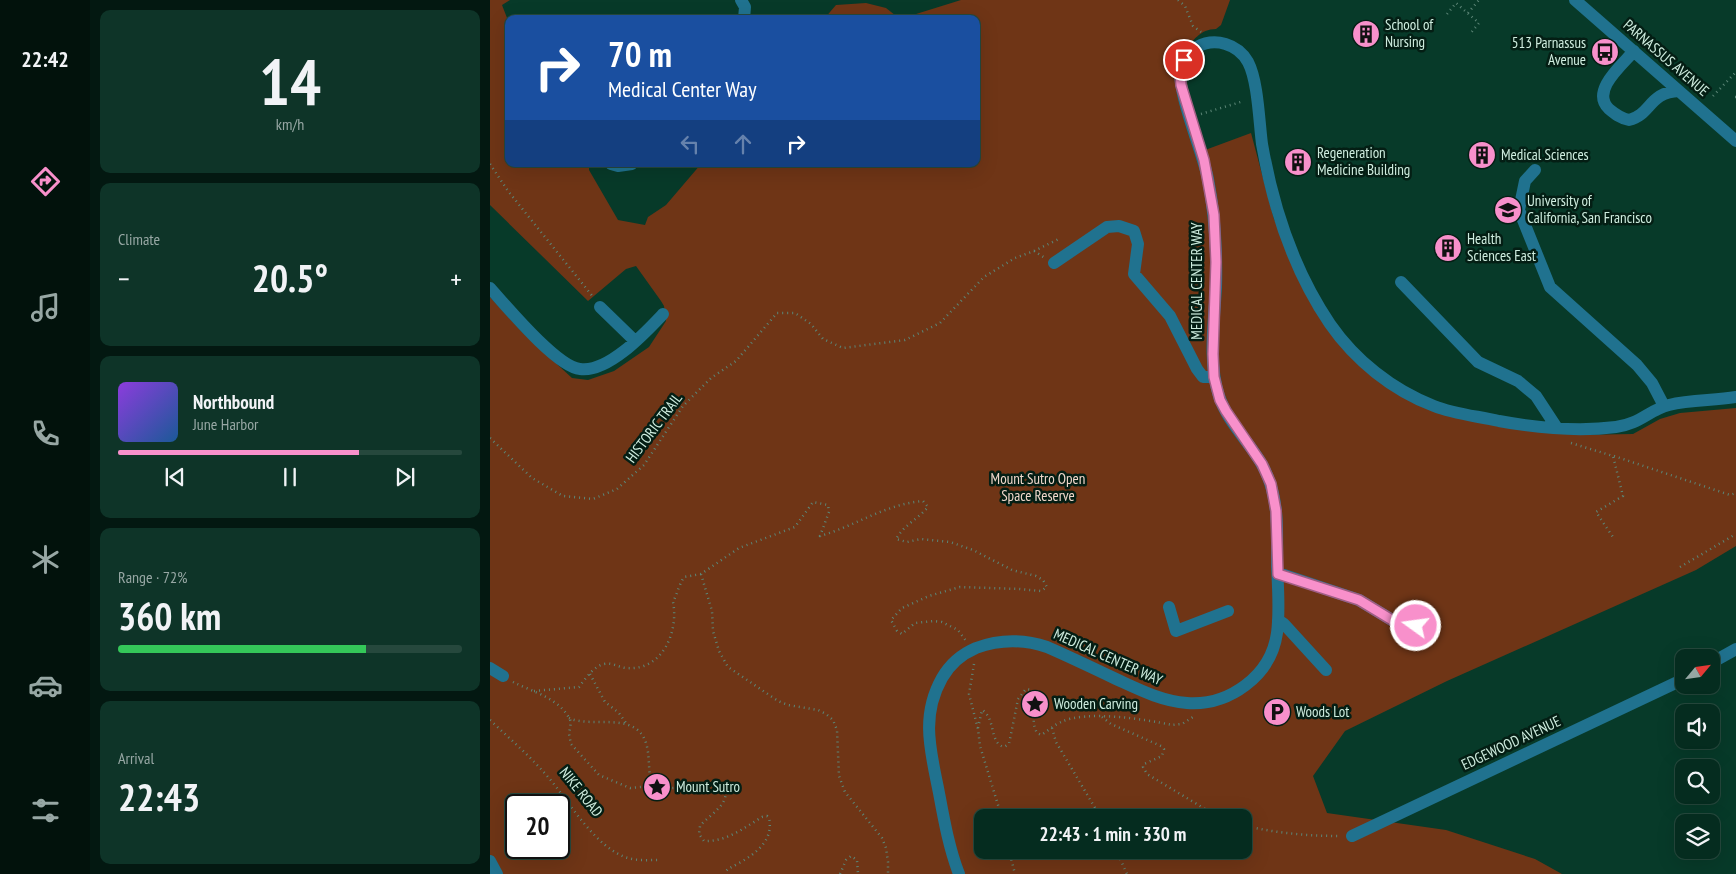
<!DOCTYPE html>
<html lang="en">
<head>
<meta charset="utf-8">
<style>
  :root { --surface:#052c1f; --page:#0e3428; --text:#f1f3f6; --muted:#97a7a4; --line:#26483d; --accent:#f890cb }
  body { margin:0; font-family:"PT Sans Narrow",sans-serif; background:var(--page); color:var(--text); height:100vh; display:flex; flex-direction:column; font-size:19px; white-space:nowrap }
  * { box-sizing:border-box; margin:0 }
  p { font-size:16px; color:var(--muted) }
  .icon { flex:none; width:28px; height:28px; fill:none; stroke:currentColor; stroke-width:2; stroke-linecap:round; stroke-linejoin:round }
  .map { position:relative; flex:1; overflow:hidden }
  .details { display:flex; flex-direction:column; gap:10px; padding:10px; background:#031811; width:400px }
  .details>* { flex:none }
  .top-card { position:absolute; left:15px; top:15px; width:475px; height:152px; border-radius:10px; box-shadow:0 5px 20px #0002,0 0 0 1px var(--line); background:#1a4fa0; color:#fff; overflow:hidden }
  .needle { width:32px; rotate:61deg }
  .controls { position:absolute; left:1185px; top:649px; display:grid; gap:10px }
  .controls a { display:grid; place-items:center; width:45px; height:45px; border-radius:10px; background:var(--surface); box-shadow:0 5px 20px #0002,0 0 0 1px var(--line); font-size:25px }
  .speed { position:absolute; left:15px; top:794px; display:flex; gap:10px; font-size:25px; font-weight:700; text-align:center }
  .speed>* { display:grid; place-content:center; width:65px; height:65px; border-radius:50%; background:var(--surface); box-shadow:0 5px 20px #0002,0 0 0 1px var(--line); line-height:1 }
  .speed .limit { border:2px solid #111; border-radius:8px; background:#fff; color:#111 }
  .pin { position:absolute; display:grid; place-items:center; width:42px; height:42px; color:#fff; margin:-21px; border:2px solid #fff; border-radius:50%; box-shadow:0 1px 5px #0007 }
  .me { position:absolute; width:55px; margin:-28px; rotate:284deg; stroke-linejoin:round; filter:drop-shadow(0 0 4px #0008) }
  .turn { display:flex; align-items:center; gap:18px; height:105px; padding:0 20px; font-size:22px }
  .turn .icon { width:65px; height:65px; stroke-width:2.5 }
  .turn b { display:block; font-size:35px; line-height:42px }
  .lanes { display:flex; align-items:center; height:48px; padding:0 20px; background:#0003; justify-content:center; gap:25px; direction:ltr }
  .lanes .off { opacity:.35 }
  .big { font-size:38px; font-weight:700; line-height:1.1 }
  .details .tile { flex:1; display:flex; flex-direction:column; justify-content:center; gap:8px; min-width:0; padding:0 18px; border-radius:10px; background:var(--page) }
  .details .dial { align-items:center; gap:0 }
  .dial b { font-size:65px; line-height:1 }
  .song { display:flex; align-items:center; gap:15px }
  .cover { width:60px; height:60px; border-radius:8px; background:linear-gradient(135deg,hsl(270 70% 55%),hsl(210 70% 35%)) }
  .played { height:5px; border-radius:2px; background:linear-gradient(90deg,var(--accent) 70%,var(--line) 70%) }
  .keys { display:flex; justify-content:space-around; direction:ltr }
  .heat { display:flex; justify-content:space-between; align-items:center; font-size:28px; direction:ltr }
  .charge { height:8px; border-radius:4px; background:linear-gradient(90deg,#34c759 72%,var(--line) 0) }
  .trip { position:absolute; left:484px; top:809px; width:278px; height:50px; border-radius:10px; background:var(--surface); box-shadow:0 5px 20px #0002,0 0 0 1px var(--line); font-weight:700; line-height:50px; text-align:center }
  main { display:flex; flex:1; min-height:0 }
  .dock { display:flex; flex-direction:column; width:90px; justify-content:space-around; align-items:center; background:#02120c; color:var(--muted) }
  .dock .icon { width:35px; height:35px }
  .dock .on { color:var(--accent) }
  .dock b { font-size:22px; color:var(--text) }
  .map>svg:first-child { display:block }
  .green { fill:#6f3516; fill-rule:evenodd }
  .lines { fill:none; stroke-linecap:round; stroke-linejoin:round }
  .path { stroke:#5c8677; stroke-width:2.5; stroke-dasharray:1 4; stroke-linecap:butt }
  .minor { stroke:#20728f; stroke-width:12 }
  .route-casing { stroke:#a15e84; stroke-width:12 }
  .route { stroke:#f890cb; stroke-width:9 }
  .labels { text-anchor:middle; stroke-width:5; stroke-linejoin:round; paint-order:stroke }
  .poi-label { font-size:15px; fill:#cfeddf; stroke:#041e14; text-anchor:start }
  .street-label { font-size:15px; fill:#cfeddf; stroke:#041e14 }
  .park-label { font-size:15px; fill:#f0d7cb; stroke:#041e14 }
</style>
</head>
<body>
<main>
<nav class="dock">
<b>22:42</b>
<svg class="icon on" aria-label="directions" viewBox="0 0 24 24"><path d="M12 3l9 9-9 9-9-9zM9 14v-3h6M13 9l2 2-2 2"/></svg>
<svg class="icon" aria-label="music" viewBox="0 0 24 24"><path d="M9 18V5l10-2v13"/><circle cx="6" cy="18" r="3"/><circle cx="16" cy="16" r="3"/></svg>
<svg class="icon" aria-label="phone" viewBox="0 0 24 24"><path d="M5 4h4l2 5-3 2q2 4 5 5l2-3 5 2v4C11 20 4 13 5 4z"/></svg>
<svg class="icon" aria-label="climate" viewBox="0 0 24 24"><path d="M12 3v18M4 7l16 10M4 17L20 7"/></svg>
<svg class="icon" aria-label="car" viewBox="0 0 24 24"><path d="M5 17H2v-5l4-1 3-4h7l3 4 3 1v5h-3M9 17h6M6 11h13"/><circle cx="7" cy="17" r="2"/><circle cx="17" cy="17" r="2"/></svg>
<svg class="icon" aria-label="filters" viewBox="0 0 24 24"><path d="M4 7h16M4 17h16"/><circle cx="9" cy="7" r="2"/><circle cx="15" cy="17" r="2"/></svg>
</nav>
<section class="details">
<div class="tile dial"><b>14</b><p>km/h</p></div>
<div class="tile"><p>Climate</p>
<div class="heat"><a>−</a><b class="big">20.5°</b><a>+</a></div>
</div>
<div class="tile">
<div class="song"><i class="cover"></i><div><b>Northbound</b><p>June Harbor</p></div></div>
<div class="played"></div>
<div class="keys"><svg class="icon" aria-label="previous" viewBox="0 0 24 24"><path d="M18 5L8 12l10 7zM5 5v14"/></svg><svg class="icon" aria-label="pause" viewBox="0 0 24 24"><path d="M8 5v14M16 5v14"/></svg><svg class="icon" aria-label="next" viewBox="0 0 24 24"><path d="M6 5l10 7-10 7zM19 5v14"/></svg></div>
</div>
<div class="tile"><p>Range · 72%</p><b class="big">360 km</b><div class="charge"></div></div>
<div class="tile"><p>Arrival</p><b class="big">22:43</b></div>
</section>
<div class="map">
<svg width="1246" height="874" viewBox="0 0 1246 874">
  <rect width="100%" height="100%" fill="#073a29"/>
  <!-- green -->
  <path class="green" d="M 0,0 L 20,0 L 12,5 L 19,23 L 19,164 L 99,164 L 99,170 L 128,220 L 155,225 L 158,217 L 176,205 L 211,164 L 486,164 L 486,19 L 334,19 L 346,5 L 376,3 L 396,8 L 410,19 L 471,0 L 740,0 L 731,25 L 726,29 C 710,29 703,41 693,52 L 707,153 L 761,133 L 784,219 L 829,314 L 921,402 L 1085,435 L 1143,434 L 1170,419 L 1190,413 L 1246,408 L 1246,546 L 1206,570 L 957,681 L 855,731 L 823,776 L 837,813 L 956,830 L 1045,859 L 1072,874 L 0,874 L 0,297 L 32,332 L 82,378 L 98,380 L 124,371 L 159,347 L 176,321 L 174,306 L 171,301 L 146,266 L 136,269 L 98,301 L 0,205 ZM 26,805 L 69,805 L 69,848 L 26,848 ZM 492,818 L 752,818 L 752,850 L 492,850 Z"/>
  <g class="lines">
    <!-- path -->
    <path class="path" d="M 688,0 L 695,6 L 703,26 L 711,32
      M 978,13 L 989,0
      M 957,14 L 966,3 L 989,23 L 980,34
      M 1223,96 L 1246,72
      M 1245,97 L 1246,97
      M 711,114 L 754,101
      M 0,164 L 18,191 L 104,298
      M 544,251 L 571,238
      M 0,438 L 42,478 L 73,496 L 103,499 L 127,489 L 154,465 L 193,406 L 221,378 L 246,361 L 287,313 L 305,313 L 321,324 L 333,339 L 353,348 L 415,340 L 450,323 L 494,277 L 525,258 L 544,251 L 555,258
      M 1081,443 L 1123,456 L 1133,496 L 1106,512 L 1123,537
      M 1124,456 L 1240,495 L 1246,493
      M 1190,567 L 1246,534
      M 211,574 L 222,611 L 223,631 L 229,651 L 238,667 L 288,701 L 298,705 L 328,710 L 336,714 L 343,720 L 347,730 L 349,776 L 355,792 L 392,838 L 396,848 L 398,862 L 398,874
      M 484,664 L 479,694 L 488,729 L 490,746 L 512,818
      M 100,674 L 115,702 L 129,713 L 136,723
      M 23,682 C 43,692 72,699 81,722 L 79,734 L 81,744 L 109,775 L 140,788 L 151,787 L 161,782 C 181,799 220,774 234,784 C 242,804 221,813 210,826 L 209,834 L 214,841 C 236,842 254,828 272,817 L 277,816 L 279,818 C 285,845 257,859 238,869 L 236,871 L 237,874
      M 44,691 L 89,687 C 95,679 104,666 114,664 C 123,662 129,668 137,668 C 172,671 189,632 183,602 C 187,594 189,585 194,577 L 211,574 L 249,548 L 305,527 L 323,502 L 338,505 L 339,512 L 330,536 C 365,526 396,504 433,501 L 438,507 C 428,519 414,525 406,539 L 417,542 L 431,539 L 460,542 L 483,550 L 522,570 L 546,576 L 553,580 L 557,587 L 551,591 L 529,589 L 470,587 L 439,596 L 412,608 L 401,620 L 407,631 L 412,634 L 425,623 L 444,621 L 452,622 L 468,630 L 476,641
      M 612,717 L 621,724 L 671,746 L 674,749 L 672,756 L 654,764 L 653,767 L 657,774 L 730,818
      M 79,718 C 103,729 145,710 156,743 C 160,756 158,769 161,782
      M 0,720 C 20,739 40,756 58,777 C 80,802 105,848 138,858 C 148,861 159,860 169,860
      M 488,728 L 492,710 C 506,718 499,743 514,747 L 519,744 L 528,699 L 536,689 L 542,690 C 549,704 539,718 547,733 L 551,735 C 558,731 564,725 571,722 C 596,710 654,719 682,725 L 692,724 L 703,717
      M 562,728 L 566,742 L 611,818
      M 752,825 C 785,833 817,836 850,836
      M 519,850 L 525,874
      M 626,850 L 637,874
      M 350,874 L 356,860 L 361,856 L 367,860 L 368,874"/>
    <!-- minor -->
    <path class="minor" d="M 251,0 L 255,7 L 254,19
      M 1085,0 L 1246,141
      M 1144,51 C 1132,65 1100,91 1119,109 C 1125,114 1130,118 1139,120 C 1161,115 1159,92 1189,91
      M 121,164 L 128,166 L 142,164
      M 1045,170 L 1035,181 L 1029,210 L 1060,287 L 1147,365 L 1162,383 L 1174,406
      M 564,263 L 617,227 L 629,226 L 644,231 L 648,244 L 644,274 L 680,316 L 707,369 L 713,377 L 724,377
      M 911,282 L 988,362 L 1028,381 L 1046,396 L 1067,428
      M 0,288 C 17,307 67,367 90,369 C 118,373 155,333 173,314
      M 110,307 L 145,341
      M 788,573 L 869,600 L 902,620 L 926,626
      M 679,607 L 686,631 L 738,611
      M 788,620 L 794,624 L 836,670
      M 1221,663 L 1246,649
      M 0,668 L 13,676
      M 862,836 L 1194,679
      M 0,861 L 7,874
      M 469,874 C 459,848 454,820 449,793 C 441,752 430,717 452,678 C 460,664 472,654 486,648 C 510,639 533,639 557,647 C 580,657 603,668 626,679 C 648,689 671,701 697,703 C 739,706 781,676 787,633 C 790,611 788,588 787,566 C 787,538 789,509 780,483 C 770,450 740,429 729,396 C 718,362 724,323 726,288 C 727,252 725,215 718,179 C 713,153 685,88 691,66 C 694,58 700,51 707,47 C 725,37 748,44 758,62 C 768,81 769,121 772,144 C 783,207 804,271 840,324 C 865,360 902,390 944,406 C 964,414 987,416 1009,421 C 1047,428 1088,432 1126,427 C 1150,424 1159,410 1179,405 C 1201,399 1224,401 1246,397"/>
  </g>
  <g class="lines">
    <!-- route casing -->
    <g class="route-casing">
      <path id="route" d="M 694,60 L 690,73 L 691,85 L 714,160 L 724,215 L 726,262 L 723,354 L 724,377 L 730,400 L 736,411 L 772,464 L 781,484 L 786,511 L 788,574 L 869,600 L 902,620 L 926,626"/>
    </g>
    <!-- route -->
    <use href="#route" class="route"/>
  </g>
  <!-- icons -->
  <defs>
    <g id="building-disc" transform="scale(1.4375)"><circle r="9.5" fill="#f890cb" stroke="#041e14"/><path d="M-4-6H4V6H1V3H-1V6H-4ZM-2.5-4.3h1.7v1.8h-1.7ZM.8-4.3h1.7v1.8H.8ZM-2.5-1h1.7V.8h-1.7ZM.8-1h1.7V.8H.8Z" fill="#111"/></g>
    <g id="bus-disc" transform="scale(1.4375)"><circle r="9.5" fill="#f890cb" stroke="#041e14"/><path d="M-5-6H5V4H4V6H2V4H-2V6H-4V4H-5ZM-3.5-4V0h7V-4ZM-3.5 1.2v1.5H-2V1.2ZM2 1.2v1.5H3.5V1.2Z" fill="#111"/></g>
    <g id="university-disc" transform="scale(1.4375)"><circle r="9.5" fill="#f890cb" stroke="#041e14"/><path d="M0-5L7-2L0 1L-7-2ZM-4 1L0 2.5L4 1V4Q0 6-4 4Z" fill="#111"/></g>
    <g id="sight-disc" transform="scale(1.4375)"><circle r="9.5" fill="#f890cb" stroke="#041e14"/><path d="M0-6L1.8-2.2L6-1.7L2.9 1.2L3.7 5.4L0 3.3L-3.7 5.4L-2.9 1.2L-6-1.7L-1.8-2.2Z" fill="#111"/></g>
    <g id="parking-disc" transform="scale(1.4375)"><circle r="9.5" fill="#f890cb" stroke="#041e14"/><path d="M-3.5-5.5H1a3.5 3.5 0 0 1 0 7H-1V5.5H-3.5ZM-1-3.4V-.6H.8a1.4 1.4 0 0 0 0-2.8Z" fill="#111"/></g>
  </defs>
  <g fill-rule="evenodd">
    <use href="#building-disc" x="876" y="34"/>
    <use href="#bus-disc" x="1115" y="52"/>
    <use href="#building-disc" x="992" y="155"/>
    <use href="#building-disc" x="808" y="162"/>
    <use href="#university-disc" x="1018" y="210"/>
    <use href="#building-disc" x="958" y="248"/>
    <use href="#sight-disc" x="545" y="704"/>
    <use href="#parking-disc" x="787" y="712"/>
    <use href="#sight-disc" x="167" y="787"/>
  </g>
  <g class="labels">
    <!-- poi labels -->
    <g class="poi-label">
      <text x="895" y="30">School of<tspan x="895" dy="17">Nursing</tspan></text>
      <text x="1096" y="48" text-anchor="end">513 Parnassus<tspan x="1096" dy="17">Avenue</tspan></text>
      <text x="827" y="158">Regeneration<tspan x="827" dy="17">Medicine Building</tspan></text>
      <text x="1011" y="160">Medical Sciences</text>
      <text x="1037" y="206">University of<tspan x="1037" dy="17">California, San Francisco</tspan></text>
      <text x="977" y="244">Health<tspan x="977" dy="17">Sciences East</tspan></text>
      <text x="564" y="709">Wooden Carving</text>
      <text x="806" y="717">Woods Lot</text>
      <text x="186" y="792">Mount Sutro</text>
    </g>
    <!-- street labels -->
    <g class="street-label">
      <text transform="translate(1176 58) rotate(41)" y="5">PARNASSUS AVENUE</text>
      <text transform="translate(707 281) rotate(-90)" y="5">MEDICAL CENTER WAY</text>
      <text transform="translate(164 428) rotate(-53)" y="5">HISTORIC TRAIL</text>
      <text transform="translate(618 657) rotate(24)" y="5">MEDICAL CENTER WAY</text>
      <text transform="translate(1021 743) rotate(-25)" y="5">EDGEWOOD AVENUE</text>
      <text transform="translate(91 792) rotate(51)" y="5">NIKE ROAD</text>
    </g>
    <!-- park labels -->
    <g class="park-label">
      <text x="548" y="484">Mount Sutro Open<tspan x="548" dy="17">Space Reserve</tspan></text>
    </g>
  </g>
</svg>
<div class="controls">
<a><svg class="needle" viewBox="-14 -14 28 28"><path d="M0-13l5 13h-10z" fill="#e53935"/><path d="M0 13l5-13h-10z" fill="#97a7a4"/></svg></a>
<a><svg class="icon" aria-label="sound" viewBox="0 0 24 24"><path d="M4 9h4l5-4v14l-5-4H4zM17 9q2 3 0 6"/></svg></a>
<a><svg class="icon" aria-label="search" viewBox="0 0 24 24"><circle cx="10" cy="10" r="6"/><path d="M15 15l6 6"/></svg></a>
<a><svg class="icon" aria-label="layers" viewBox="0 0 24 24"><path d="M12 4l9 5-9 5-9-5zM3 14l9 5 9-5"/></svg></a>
</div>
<div class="speed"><div class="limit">20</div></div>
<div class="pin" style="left:694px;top:60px;background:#d93025"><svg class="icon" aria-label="arrive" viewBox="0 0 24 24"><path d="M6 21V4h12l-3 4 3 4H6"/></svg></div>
<svg class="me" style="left:926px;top:626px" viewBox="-20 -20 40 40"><circle r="17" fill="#f890cb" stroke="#fff" stroke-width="3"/><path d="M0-11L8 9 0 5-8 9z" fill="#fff"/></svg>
<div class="trip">22:43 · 1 min · 330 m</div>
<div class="top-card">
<div class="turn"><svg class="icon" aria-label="right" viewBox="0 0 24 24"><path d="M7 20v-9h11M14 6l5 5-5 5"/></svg><div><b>70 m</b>Medical Center Way</div></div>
<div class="lanes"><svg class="icon off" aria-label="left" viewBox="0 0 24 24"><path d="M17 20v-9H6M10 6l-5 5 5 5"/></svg><svg class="icon off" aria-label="ahead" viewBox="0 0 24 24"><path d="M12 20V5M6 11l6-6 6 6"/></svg><svg class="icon" aria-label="right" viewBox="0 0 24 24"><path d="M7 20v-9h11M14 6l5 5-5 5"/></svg></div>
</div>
</div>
</main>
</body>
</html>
